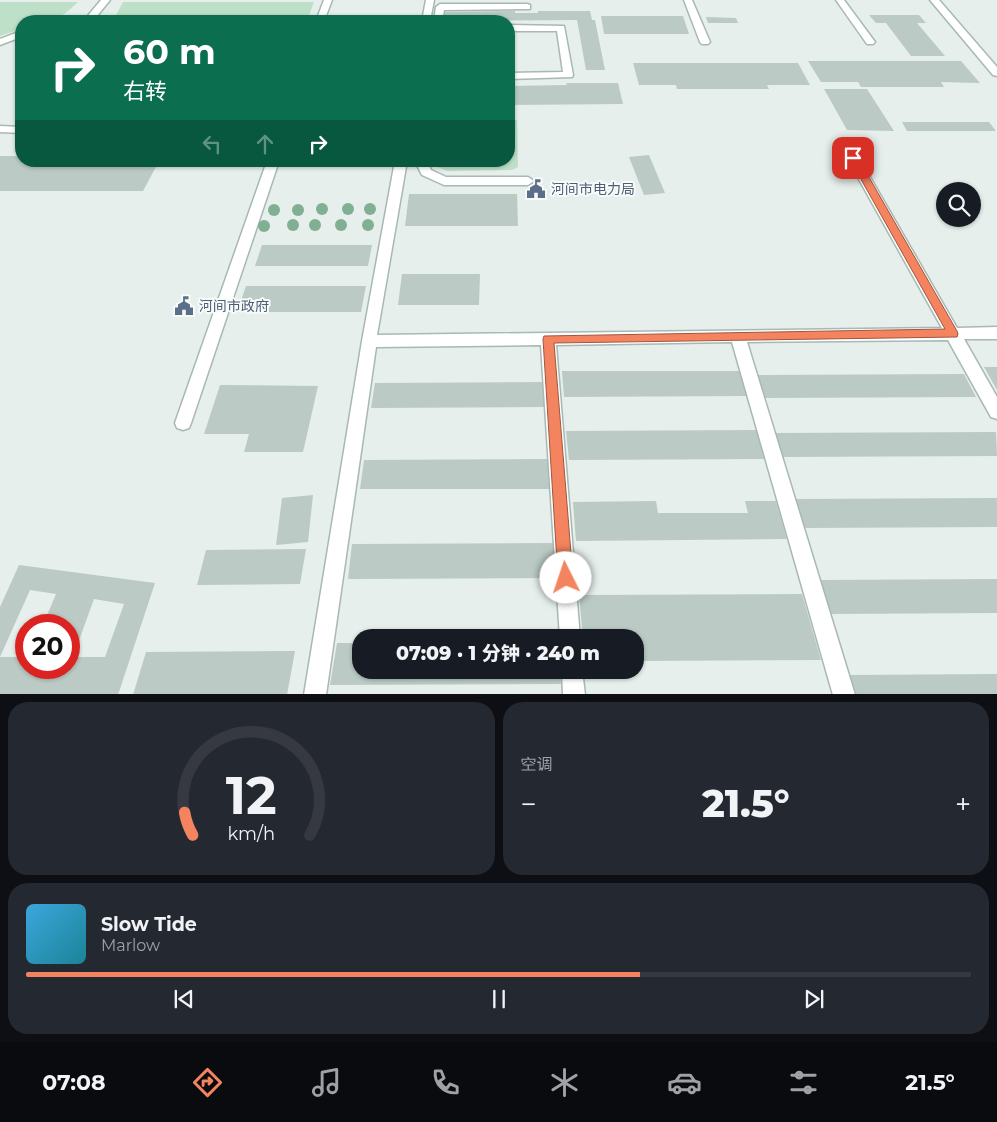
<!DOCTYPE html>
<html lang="zh">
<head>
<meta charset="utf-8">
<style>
  :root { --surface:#171b24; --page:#242831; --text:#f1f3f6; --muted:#9ea1a6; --line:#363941; --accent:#f4845f }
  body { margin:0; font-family:Montserrat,"Noto Sans SC",sans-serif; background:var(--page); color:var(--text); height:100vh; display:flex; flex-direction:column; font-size:19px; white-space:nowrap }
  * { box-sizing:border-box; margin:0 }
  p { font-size:16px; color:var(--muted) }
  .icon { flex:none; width:28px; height:28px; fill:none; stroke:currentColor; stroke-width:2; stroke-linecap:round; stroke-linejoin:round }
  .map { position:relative; height:694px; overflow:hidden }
  .sheet { display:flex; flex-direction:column; gap:8px; padding:8px; background:#0d0f14; flex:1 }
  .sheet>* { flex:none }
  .banner { position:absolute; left:15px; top:15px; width:500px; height:152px; border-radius:20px; box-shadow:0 1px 4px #0004; background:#0b6e4f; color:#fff; overflow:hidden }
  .buttons { position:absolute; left:936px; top:182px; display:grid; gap:10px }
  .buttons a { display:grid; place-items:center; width:45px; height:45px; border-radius:50%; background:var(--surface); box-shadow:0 1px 4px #0004; font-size:25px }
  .speed { position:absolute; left:15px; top:614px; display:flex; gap:10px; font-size:25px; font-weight:700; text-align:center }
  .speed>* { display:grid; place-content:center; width:65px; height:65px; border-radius:50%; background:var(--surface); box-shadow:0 1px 4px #0004; line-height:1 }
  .speed .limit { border:8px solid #d22; background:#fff; color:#111 }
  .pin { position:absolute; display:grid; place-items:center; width:42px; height:42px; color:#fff; margin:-21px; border-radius:10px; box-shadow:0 2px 8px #0006 }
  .me { position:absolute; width:55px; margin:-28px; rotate:356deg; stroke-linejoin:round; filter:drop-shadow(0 0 4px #0008) }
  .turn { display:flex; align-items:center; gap:18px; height:105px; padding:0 25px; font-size:22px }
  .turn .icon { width:65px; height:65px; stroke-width:2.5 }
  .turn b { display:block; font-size:35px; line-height:42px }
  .lanes { display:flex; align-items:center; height:48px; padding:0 25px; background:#0003; justify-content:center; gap:25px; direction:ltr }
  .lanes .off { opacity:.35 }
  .big { font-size:38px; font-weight:800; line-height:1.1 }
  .sheet .widget { flex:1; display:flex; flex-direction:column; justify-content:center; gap:8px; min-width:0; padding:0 18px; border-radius:20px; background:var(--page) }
  .sheet .dial { align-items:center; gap:0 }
  .dial svg { height:130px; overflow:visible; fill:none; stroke:var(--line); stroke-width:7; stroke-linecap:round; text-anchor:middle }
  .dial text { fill:var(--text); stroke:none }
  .song { display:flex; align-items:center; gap:15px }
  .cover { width:60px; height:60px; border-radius:8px; background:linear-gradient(135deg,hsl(200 70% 55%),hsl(190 70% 35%)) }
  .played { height:5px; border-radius:2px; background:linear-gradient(90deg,var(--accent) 65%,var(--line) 65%) }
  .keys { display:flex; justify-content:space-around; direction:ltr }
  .heat { display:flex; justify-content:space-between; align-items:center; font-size:28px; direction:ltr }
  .sheet .tiles { flex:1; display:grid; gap:8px; grid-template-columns:1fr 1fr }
  .widget:last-child { grid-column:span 2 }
  .trip { position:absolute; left:352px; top:629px; width:292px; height:50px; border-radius:20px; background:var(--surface); box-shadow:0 1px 4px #0004; font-weight:800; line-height:50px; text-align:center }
  .dock { display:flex; height:80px; justify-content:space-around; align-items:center; background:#090b0e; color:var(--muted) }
  .dock .icon { width:35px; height:35px }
  .dock .on { color:var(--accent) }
  .dock b { font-size:22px; color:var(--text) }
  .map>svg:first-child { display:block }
  .green { fill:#bfe0c8 }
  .building { fill:#bbcac4; fill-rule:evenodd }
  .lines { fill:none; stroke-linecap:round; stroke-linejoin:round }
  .minor-casing { stroke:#a8b8b2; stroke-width:3 }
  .minor { fill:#fff; fill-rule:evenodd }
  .tree { fill:#80af93 }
  .route { fill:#f4845f; stroke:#9f563e }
  .labels { text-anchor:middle; stroke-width:4; stroke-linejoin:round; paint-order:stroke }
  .service-label { font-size:14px; fill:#4e5e75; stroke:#f7fbf9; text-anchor:start }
</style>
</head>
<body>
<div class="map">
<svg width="997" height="695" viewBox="0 0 997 695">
  <rect width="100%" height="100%" fill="#e6efeb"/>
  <!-- green -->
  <path class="green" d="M 0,2 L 78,2 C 55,24 52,21 21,21 L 21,29 L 0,36 Z
    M 123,2 L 314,2 L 307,21 L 122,21 L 118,19 L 116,15 Z
    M 509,120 L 517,120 L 518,167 L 512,170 L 447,171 L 433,165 L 432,161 L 509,161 Z"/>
  <!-- building -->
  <path class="building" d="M 515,11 L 515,13 L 538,13 L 538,11 L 590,11 L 592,20 L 595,20 L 605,70 L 586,70 L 577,20 L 442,21 L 443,12 Z
    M 869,15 L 919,15 L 926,23 L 917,23 L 945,56 L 911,56 L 886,23 L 876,23 Z
    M 601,16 L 683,16 L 689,34 L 604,34 Z
    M 706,17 L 736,18 L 738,23 L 708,23 Z
    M 808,61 L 961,61 L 980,83 L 941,82 L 944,87 L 861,87 L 858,82 L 821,82 Z
    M 633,63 L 798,63 L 810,85 L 767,85 L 769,89 L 677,89 L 676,85 L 639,85 Z
    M 566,83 L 618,83 L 623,104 L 509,105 L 509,86 L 567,85 Z
    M 824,89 L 867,89 L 894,131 L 847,130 Z
    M 902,122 L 989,122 L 996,131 L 907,131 Z
    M 649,155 L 665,193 L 644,195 L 629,157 Z
    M 0,156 L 21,156 L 21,161 L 159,161 L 143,191 L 0,191 Z
    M 409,194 L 517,194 L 518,226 L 405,226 Z
    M 262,245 L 372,245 L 368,266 L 255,266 Z
    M 402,274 L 480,274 L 479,305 L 398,305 Z
    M 246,286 L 366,286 L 361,312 L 237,312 Z
    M 984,367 L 997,367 L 997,390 Z
    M 562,371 L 740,371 L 748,396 L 564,397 Z
    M 964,374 L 976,397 L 763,398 L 756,375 Z
    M 544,382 L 546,407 L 371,408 L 375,383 Z
    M 220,385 L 318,386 L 303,452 L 244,452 L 249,434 L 204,434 Z
    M 757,430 L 765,459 L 569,460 L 566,431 Z
    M 996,432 L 997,456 L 782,457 L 774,433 Z
    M 550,459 L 551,489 L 360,489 L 364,460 Z
    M 313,495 L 308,542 L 276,545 L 282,498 Z
    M 997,498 L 997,527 L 803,528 L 795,499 Z
    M 656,501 L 658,513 L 748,513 L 745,501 L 776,501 L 787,539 L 576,541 L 573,502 Z
    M 555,543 L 557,578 L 348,579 L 352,544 Z
    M 306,549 L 300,584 L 197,585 L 206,550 Z
    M 19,565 L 155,583 L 118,695 L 0,695 L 0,607 ZM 30,590 L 56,594 L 43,625 L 69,625 L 69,668 L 26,668 L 26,657 L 0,657 ZM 94,599 L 124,604 L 105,657 L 73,657 Z
    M 997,579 L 997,613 L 830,614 L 820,580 Z
    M 802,594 L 821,660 L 636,661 L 636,638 L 583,638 L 579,595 Z
    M 337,643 L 361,643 L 361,670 L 560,670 L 561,684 L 330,685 Z
    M 295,651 L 287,695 L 133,695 L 146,652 Z
    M 997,674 L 997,695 L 855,695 L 849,675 Z"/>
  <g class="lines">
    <!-- minor casing -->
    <g class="minor-casing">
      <path id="minor" d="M 101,0 L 110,0 L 93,21 L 85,21 L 86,18 Z
        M 324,0 L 332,0 L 324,21 L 316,21 Z
        M 426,0 L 434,0 L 430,21 L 422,21 Z
        M 684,0 L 692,0 L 710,42 L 708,44 L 702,44 L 700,42 Z
        M 836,0 L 844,0 L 875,42 L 873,44 L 867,44 Z
        M 930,0 L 939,0 L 997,67 L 997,76 L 993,75 Z
        M 527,4 L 530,5 L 530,9 L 444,10 L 442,21 L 434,21 L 436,7 L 440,4 Z
        M 509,25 L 564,26 L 573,75 L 572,77 L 509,79 L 509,73 L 563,72 L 557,31 L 509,31 Z
        M 21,31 L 21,37 L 0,45 L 0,39 Z
        M 0,126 L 21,127 L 21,133 L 0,132 Z
        M 853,154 L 859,158 L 957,328 L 997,327 L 997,339 L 964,339 L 997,397 L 997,419 L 991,417 L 948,340 L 747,342 L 855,695 L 833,695 L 732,342 L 556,345 L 580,638 L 560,638 L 541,345 L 376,347 L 326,695 L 304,695 L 362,341 L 395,161 L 407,161 L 377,335 L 942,328 L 847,158 Z
        M 267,161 L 279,161 L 191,423 L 189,428 L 183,430 L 177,428 L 175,423 Z
        M 415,161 L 427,161 L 431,170 L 446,177 L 528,177 L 534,181 L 528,185 L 444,185 L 422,175 Z
        M 562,670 L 582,670 L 585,695 L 563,695 Z"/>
    </g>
    <!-- minor -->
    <use href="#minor" class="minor"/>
  </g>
  <!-- trees -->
  <g class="tree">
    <circle cx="322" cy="209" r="6"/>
    <circle cx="348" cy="209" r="6"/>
    <circle cx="370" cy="209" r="6"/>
    <circle cx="274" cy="210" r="6"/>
    <circle cx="298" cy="210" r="6"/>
    <circle cx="293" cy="225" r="6"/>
    <circle cx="315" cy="225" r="6"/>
    <circle cx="341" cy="225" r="6"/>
    <circle cx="368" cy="225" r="6"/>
    <circle cx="264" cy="226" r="6"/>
  </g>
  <!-- route -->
  <path class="route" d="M 853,155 L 858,158 L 957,331 L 958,334 L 957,337 L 554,343 L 573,578 L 571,583 L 566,585 L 560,583 L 558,578 L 543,339 L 544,336 L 945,329 L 849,158 Z"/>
  <!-- icons -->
  <defs>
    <g id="civic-bare" transform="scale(1.5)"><path d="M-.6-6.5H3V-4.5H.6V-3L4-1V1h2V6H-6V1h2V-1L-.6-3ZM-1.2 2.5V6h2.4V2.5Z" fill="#5c6f8a" stroke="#f7fbf9" stroke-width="2.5" paint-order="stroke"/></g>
  </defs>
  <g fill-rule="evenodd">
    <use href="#civic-bare" x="536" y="189"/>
    <use href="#civic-bare" x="184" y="306"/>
  </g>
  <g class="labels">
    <!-- service labels -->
    <g class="service-label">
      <text x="551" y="194">河间市电力局</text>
      <text x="199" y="311">河间市政府</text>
    </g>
  </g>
</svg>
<div class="buttons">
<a><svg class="icon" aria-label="search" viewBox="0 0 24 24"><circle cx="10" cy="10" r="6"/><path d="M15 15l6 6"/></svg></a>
</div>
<div class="speed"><div class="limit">20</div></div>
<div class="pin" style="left:853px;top:158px;background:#d93025"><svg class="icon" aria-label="arrive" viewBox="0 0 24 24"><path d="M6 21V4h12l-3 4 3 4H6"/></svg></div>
<svg class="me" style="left:566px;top:578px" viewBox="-20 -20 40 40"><circle r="19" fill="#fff"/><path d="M0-13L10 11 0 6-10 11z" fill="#f4845f"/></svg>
<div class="trip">07:09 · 1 分钟 · 240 m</div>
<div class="banner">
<div class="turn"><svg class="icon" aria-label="right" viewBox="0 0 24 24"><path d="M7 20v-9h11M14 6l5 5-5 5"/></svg><div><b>60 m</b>右转</div></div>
<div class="lanes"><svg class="icon off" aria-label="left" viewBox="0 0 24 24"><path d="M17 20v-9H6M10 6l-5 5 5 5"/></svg><svg class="icon off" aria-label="ahead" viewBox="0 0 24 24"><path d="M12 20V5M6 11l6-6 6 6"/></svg><svg class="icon" aria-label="right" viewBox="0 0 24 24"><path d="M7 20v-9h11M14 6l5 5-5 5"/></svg></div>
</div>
</div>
<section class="sheet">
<div class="tiles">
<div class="widget dial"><svg viewBox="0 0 100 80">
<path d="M14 69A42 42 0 1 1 86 69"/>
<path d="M14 69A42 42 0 0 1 9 55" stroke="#f4845f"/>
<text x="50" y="56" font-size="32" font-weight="700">12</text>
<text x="50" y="72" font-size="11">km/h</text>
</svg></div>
<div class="widget"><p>空调</p>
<div class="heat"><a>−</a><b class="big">21.5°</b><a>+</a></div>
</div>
<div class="widget">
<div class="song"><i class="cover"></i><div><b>Slow Tide</b><p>Marlow</p></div></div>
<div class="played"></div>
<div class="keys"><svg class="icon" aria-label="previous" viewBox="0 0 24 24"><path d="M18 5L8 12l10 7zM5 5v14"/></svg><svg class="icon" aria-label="pause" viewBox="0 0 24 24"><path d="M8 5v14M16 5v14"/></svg><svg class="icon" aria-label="next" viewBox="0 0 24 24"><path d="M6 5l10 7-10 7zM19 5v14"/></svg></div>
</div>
</div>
</section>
<nav class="dock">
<b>07:08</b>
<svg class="icon on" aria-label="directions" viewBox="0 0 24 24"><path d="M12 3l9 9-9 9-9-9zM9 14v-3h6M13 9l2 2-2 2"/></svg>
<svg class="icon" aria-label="music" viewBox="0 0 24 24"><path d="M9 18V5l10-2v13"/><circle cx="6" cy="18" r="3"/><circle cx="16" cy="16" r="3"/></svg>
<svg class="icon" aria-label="phone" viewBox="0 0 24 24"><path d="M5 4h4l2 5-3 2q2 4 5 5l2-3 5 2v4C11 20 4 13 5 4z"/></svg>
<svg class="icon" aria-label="climate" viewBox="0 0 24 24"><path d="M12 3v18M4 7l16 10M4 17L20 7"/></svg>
<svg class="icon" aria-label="car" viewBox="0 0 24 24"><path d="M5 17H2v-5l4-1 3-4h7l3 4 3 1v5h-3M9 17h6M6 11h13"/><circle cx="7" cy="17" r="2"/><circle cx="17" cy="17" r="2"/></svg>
<svg class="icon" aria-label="filters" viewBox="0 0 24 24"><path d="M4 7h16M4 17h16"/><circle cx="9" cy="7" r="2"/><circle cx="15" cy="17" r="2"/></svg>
<b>21.5°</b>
</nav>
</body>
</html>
